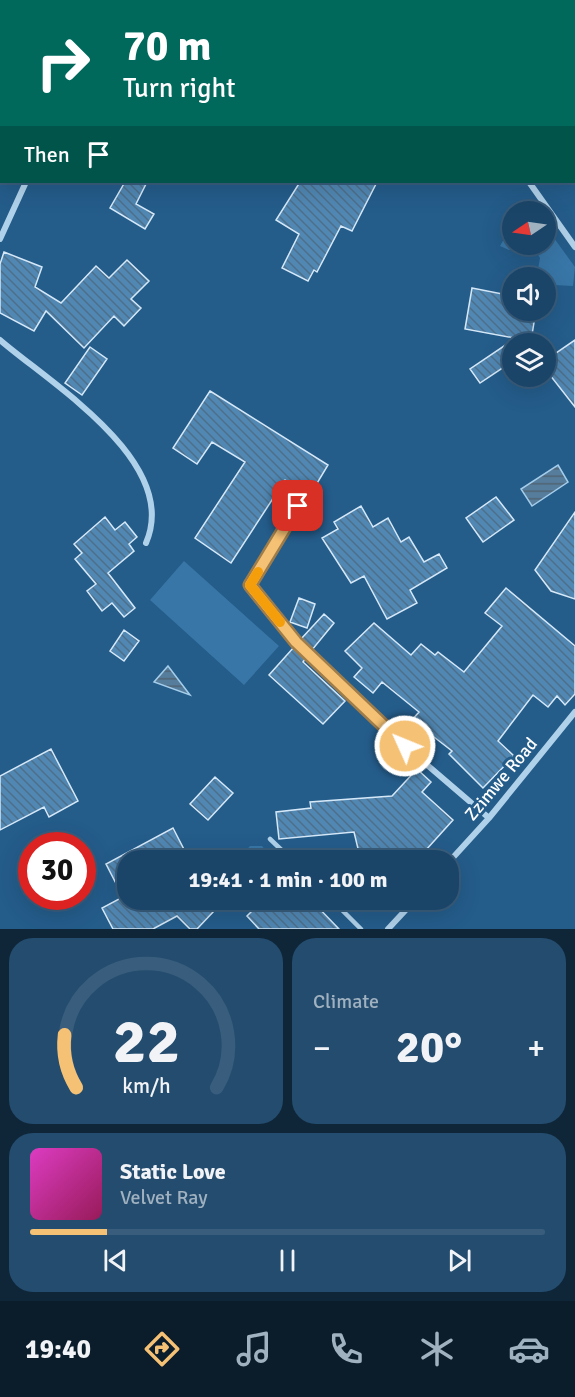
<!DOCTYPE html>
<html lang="en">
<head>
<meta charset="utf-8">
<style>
  :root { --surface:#1b4568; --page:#244c6e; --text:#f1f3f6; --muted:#a0b1c0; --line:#395d7c; --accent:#f5c174 }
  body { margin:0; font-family:Signika,sans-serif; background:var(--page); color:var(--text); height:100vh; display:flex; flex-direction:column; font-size:22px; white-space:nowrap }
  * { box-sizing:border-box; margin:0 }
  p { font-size:20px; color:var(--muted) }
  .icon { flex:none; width:33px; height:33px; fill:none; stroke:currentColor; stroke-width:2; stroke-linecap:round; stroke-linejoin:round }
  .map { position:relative; height:929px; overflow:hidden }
  .drawer { display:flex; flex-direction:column; gap:9px; padding:9px; background:#0f2639; flex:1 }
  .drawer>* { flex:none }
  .hud { position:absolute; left:0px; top:0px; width:576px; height:183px; box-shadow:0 6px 24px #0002,0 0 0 2px var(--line); background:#00695c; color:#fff; overflow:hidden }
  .needle { width:39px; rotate:257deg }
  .controls { position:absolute; left:502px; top:201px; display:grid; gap:12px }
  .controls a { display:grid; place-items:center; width:54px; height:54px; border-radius:50%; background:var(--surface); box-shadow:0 6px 24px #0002,0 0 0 2px var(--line); font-size:30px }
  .speed { position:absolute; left:18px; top:832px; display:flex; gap:12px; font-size:30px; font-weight:700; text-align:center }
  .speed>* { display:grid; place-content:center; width:78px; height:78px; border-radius:50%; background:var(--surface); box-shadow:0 6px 24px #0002,0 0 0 2px var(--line); line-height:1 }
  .speed .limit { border:9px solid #d22; background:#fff; color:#111 }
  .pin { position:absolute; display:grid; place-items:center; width:51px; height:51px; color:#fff; margin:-26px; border-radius:12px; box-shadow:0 3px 9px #0006 }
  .me { position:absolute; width:66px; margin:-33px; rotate:314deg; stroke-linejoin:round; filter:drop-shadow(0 0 4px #0008) }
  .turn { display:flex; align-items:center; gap:21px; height:126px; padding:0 24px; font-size:27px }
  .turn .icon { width:78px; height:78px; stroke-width:2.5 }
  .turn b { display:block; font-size:42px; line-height:51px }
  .then { display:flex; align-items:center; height:57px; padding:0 24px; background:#0003; gap:12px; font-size:22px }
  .big { font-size:45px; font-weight:700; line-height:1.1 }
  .drawer .tile { flex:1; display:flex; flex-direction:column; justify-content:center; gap:9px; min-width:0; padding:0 21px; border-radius:24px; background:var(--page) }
  .drawer .dial { align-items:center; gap:0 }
  .dial svg { height:156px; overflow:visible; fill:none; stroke:var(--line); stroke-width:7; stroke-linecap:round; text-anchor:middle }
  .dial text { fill:var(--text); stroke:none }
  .song { display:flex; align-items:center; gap:18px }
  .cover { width:72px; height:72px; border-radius:9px; background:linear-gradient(135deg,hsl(310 70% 55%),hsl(330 70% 35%)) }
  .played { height:6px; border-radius:3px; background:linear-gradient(90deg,var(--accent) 15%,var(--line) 15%) }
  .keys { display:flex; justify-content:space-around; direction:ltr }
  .heat { display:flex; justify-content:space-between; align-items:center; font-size:33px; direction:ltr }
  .drawer .tiles { flex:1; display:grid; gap:9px; grid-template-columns:1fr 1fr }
  .tile:last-child { grid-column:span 2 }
  .trip { position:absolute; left:117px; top:850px; width:342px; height:60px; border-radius:24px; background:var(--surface); box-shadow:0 6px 24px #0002,0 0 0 2px var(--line); font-weight:700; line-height:60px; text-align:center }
  .menu { display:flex; height:96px; justify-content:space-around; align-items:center; background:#0b1c2a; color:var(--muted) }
  .menu .icon { width:42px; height:42px }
  .menu .selected { color:var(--accent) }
  .menu b { font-size:27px; color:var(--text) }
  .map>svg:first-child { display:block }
  .green { fill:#3876a7 }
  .water { fill:url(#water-rules); stroke:#a4cdeb; stroke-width:1.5 }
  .building { fill:url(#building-back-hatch); stroke:#d5e8f8; stroke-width:1.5 }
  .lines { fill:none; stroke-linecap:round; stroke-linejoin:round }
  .lane { stroke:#b0d1ea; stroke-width:4.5 }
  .street { stroke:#b0d1ea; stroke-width:6 }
  .route-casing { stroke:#9f7d4b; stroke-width:15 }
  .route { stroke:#f5c174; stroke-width:10 }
  .slow { stroke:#f59e0b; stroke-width:10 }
  .labels { text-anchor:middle; stroke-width:6; stroke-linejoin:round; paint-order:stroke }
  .street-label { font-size:18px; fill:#fff; stroke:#245c8a }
</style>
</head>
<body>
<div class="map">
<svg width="575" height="929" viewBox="0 0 575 929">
  <defs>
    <pattern id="water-rules" width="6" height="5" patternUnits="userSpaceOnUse" patternTransform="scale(1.5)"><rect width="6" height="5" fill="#567d9c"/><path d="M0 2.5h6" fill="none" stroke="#516474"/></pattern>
    <pattern id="building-back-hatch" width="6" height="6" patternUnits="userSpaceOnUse" patternTransform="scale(1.5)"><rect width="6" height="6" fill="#5087b3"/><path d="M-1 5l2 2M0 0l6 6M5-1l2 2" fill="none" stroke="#4e6f8a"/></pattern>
  </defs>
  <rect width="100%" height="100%" fill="#245c8a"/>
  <!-- green -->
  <path class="green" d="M 513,223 L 513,244 L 522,245 L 509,250 L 500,246 Z
    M 546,227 L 575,267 L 573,286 L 554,285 L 546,278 L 537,275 L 540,258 L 533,245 L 546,244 Z
    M 184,561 L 279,646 L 244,685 L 150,600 Z
    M 250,846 L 262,846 L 274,861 L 236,861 Z
    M 230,900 L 257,900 L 245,912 Z"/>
  <!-- water -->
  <path class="water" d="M 558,465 L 568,482 L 532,506 L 521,489 Z
    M 168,666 L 190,695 L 154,682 Z"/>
  <!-- building -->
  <path class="building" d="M 125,182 L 147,182 L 136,204 L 154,214 L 145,229 L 110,208 Z
    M 300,182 L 377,182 L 352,231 L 341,226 L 317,272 L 314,270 L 308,281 L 282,268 L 299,234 L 276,220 Z
    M 4,252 L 42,267 L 35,287 L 61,303 L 96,266 L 109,278 L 127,260 L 149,281 L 131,299 L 141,308 L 124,326 L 114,316 L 84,348 L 46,311 L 34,331 L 0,313 L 0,264 Z
    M 472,288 L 513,296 L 513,310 L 536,310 L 531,341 L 465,329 Z
    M 513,340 L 513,361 L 480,383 L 470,369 Z
    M 575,340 L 575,407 L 546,370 L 546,360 Z
    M 90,347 L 107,359 L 82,395 L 65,383 Z
    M 210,391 L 328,465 L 310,495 L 285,480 L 231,563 L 195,538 L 245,462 L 212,442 L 197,464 L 173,448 Z
    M 496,497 L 514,520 L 483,542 L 466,518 Z
    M 361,506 L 373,527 L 388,518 L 401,542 L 409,537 L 424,562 L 439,554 L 447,568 L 410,590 L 417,603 L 387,619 L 364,576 L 351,583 L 322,538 L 338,529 L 334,522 Z
    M 575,512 L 575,599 L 551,591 L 535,570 Z
    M 105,517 L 115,530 L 125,522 L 137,537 L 129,544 L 134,551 L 108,573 L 135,608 L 124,617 L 112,603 L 102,611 L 87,591 L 96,584 L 75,559 L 82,553 L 74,544 Z
    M 506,588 L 575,646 L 575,694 L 565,705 L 557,696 L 548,707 L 533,695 L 498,741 L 514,756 L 483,788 L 449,754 L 452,751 L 412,720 L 419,712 L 382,682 L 373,693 L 354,677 L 362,668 L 345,651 L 374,623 L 411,655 L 421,644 L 435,655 L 438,652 L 464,672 L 502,626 L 485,613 Z
    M 299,598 L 315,604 L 307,628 L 290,622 Z
    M 324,614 L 334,623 L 312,650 L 301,639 Z
    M 124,630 L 139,641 L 124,661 L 110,651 Z
    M 294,647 L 306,658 L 303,662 L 345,701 L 323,724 L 269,675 Z
    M 51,749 L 78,801 L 49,817 L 44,807 L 0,830 L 0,776 Z
    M 417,769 L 431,782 L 422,792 L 453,820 L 416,861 L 361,861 L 354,832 L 279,839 L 276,812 L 311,808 L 310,802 L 392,796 Z
    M 215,777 L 233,793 L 208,820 L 190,804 Z
    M 173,828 L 190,861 L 128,861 L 128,900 L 207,900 L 204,901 L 214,911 L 197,929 L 190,929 L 177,916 L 153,929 L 113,929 L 102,908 L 123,897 L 106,864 Z
    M 263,900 L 311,900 L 339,929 L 259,929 L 247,916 Z"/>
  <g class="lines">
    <!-- lane -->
    <path class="lane" d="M 296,642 L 250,585 L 299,506
      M 270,839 L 293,861
      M 332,900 L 361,929"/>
    <!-- street -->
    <path class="street" d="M 351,2 L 353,0
      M 0,142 L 2,143
      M 529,182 L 575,247
      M 0,239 L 26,182
      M 0,340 C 51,384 181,462 146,543
      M 296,642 L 405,746 L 489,818
      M 448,863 L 489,818 L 575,712
      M 388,929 L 415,900"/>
  </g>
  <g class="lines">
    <!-- route casing -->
    <g class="route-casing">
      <path id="route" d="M 298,506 L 250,585 L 296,642 L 405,746"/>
    </g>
    <!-- route -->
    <use href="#route" class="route"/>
    <!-- slow -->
    <path class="slow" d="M 258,572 L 250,585 L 280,622"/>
  </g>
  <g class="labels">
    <!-- street labels -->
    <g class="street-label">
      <text transform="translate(501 779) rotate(-50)" y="6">Zzimwe Road</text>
    </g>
  </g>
</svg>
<div class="controls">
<a><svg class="needle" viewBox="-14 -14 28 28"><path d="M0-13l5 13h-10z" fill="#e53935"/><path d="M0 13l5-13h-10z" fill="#a0b1c0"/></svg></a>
<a><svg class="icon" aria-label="sound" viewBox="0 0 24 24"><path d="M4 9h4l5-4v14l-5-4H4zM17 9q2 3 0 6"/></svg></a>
<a><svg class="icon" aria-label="layers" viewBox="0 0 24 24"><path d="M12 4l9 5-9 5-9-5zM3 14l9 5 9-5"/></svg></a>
</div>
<div class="speed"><div class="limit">30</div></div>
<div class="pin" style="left:298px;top:506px;background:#d93025"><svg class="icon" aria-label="arrive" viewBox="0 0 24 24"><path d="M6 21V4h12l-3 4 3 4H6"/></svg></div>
<svg class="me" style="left:405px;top:746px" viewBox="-20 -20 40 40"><circle r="17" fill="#f5c174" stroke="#fff" stroke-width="3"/><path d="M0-11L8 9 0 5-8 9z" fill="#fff"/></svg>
<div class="trip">19:41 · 1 min · 100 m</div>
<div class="hud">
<div class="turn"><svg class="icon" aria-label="right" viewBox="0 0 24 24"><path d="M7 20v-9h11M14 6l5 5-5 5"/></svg><div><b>70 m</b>Turn right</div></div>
<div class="then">Then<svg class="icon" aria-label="arrive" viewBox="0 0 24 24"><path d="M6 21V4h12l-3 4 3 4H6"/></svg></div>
</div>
</div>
<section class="drawer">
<div class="tiles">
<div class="tile dial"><svg viewBox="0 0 100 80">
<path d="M14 69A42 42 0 1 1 86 69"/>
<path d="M14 69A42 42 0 0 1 8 42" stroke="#f5c174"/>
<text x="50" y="56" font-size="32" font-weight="700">22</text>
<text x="50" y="72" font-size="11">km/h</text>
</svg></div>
<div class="tile"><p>Climate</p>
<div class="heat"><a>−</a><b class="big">20°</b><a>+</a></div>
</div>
<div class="tile">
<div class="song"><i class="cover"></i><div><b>Static Love</b><p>Velvet Ray</p></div></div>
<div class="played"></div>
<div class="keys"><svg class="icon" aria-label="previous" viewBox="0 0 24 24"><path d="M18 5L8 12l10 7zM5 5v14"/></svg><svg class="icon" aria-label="pause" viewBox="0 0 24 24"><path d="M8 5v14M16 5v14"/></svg><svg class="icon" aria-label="next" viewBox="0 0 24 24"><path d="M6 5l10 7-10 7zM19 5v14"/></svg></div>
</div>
</div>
</section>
<nav class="menu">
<b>19:40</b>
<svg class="icon selected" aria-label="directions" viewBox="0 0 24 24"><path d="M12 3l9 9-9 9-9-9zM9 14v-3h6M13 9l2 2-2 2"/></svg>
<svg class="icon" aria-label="music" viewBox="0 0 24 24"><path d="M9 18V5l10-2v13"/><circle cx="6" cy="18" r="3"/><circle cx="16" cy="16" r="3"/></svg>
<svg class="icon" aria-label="phone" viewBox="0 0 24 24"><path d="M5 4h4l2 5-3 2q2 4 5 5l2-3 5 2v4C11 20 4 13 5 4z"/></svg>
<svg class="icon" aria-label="climate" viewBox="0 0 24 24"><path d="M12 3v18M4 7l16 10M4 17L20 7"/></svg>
<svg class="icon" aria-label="car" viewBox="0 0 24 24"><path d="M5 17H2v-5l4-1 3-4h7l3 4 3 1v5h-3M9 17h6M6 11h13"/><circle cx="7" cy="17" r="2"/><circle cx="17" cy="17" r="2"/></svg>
</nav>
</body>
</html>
